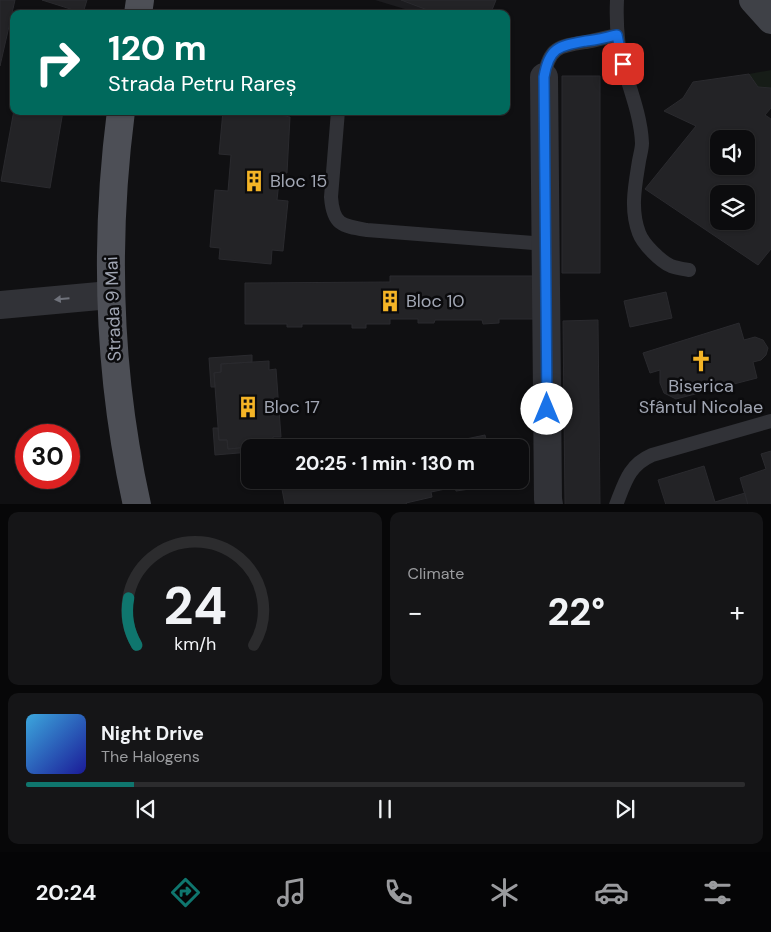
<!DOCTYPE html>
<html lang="en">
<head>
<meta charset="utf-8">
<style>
  :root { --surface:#0c0c0e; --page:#151517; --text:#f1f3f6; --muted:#9a9b9e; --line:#2c2c2e; --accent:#0f766e }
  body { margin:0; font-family:"DM Sans",sans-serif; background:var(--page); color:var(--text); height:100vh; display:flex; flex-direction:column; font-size:19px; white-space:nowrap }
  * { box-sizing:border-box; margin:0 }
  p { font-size:16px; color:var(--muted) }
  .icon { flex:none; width:28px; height:28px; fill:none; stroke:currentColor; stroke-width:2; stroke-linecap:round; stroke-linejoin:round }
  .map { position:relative; height:504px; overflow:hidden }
  .sheet { display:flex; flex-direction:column; gap:8px; padding:8px; background:#070708; flex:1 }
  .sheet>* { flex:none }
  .banner { position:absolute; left:10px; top:10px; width:500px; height:105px; border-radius:10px; box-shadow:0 1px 4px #0004,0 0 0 1px var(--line); background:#00695c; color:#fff; overflow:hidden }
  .controls { position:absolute; left:710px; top:130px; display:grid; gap:10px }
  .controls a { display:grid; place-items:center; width:45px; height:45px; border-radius:10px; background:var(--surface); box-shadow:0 1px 4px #0004,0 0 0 1px var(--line); font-size:25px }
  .speed { position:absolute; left:15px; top:424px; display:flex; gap:10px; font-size:25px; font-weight:700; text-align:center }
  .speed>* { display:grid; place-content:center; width:65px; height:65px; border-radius:50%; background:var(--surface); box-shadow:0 1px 4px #0004,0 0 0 1px var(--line); line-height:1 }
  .speed .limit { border:8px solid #d22; background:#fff; color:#111 }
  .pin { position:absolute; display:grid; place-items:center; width:42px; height:42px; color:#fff; margin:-21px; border-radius:10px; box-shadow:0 2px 8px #0006 }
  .me { position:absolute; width:55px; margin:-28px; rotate:0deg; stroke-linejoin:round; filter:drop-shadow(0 0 4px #0008) }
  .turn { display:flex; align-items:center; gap:18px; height:105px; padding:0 15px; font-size:22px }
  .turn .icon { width:65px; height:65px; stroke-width:2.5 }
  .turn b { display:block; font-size:35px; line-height:42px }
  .big { font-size:38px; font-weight:700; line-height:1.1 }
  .sheet .card { flex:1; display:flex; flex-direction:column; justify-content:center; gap:8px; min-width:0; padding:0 18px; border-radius:10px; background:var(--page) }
  .sheet .dial { align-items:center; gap:0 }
  .dial svg { height:130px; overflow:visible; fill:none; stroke:var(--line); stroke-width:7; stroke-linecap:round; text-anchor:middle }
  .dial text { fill:var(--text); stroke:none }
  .song { display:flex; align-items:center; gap:15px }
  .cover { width:60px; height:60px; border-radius:8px; background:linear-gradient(135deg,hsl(200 70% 55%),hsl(240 70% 35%)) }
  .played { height:5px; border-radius:2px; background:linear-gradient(90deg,var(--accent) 15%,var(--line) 15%) }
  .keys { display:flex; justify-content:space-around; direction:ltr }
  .heat { display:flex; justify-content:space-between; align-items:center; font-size:28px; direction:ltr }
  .sheet .tiles { flex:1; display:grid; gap:8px; grid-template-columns:1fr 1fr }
  .card:last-child { grid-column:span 2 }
  .trip { position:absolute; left:241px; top:439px; width:288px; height:50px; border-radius:10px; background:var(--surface); box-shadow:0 1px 4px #0004,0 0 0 1px var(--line); font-weight:700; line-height:50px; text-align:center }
  .dock { display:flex; height:80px; justify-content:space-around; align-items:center; background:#050506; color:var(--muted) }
  .dock .icon { width:35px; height:35px }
  .dock .on { color:var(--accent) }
  .dock b { font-size:22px; color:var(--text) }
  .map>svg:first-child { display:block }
  .built { fill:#1c1c1f }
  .green { fill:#161c17 }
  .building { fill:#232326; stroke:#2a2a2e; fill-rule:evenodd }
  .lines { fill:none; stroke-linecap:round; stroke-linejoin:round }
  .lane { stroke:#313237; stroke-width:14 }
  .street { stroke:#313237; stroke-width:28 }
  .secondary { stroke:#3f4147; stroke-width:28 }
  .primary { stroke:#4d4f56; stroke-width:28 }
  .oneway { fill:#6f727b }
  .route-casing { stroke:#114b97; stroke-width:12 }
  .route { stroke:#1a73e8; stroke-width:9 }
  .labels { text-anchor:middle; stroke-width:5; stroke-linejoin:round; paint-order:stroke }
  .poi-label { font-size:18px; fill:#a1a6b3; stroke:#0b0b0d; text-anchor:start }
  .street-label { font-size:18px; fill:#a1a6b3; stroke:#0b0b0d }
</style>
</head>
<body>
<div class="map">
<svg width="771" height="505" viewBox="0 0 771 505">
  <rect width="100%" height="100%" fill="#101012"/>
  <!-- built -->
  <path class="built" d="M 375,0 L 496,0 L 492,10 L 503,14 L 421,14 Z"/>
  <!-- green -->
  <path class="green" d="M 771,70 L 771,88 L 758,87 L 749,74 Z"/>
  <!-- building -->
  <path class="building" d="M 0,0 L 15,0 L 0,66 Z
    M 42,0 L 87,0 L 83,13 Z
    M 401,0 L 496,0 L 492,10 L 503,14 L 438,14 Z
    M 749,74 L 758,87 L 771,88 L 771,108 L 765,115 L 771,119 L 771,249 L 758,265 L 645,189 L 696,126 L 664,111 L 683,98 L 693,82 ZM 719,139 L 746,139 L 746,166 L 719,166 ZM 719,194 L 746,194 L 746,221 L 719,221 Z
    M 562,76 L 600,76 L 600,273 L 562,273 Z
    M 14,110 L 14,111 L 63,111 L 50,188 L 1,181 Z
    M 223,111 L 280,111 L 280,115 L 290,117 L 287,173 L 280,172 L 277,200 L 288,201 L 283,251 L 272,250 L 271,264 L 219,259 L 220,248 L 210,247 L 215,190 L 228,191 L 231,155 L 219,154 Z
    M 390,276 L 536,276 L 536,319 L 499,319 L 499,323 L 483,324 L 482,320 L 435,320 L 434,323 L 418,323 L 418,319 L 390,319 L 390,324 L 366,324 L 366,328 L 352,328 L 352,324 L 302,324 L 302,327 L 287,327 L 287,324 L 245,324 L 245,283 L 390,282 Z
    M 666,292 L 672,318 L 630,327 L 624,301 Z
    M 598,320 L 600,505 L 565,505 L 563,321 Z
    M 739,323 L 744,340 L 755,337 L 763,340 L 768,348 L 766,355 L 761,360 L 753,362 L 757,378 L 676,399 L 664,393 L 660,383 L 660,370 L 650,373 L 643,353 Z
    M 252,355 L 252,362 L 221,364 L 221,372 L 214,373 L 215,387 L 211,387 L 209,358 Z
    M 269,361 L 269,370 L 276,369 L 281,437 L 273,437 L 274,445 L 228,449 L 227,440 L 219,440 L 214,373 L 221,372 L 221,364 Z
    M 213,428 L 218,428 L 219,440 L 227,440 L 228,449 L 258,446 L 258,448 L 250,448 L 250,452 L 215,455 Z
    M 485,435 L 488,448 L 423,448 Z
    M 771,451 L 771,505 L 748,505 L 740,478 L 766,469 L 761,454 Z
    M 704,466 L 715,502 L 745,493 L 748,505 L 666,505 L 658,480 Z
    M 298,480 L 487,480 L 469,484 L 470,489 L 456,491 L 455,487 L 431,492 L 432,497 L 406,503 L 407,505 L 285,505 L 281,484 Z"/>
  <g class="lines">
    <!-- lane -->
    <path class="lane" d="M 617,0 C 616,22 617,43 623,65 C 630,89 641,117 642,143 C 642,149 640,155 639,161 C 635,186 630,209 639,233 C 643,244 660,261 671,266 C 676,268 683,269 689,270
      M 544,77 C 549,47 559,46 586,42 C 597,40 607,37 617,35
      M 338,111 L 331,197 C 333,225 342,226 367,230 L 546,244
      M 616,505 C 625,482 629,465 652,455 L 771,421"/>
    <!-- street -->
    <path class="street" d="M 544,77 L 548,499 L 549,505
      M 0,305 L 110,295"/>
    <!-- secondary -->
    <path class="secondary" d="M 753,0 L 771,20"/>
    <!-- primary -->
    <path class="primary" d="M 138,14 L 140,0
      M 121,111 C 104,243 108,375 137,505"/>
  </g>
  <!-- one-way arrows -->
  <defs><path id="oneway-solid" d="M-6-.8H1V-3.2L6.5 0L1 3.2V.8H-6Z" transform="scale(1.25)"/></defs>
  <use class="oneway" href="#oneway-solid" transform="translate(62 299) rotate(175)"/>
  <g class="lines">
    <!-- route casing -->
    <g class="route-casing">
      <path id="route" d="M 547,409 L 544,77 C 549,47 559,46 586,41 C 597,40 607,37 617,35 L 623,64"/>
    </g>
    <!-- route -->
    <use href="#route" class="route"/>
  </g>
  <!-- icons -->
  <defs>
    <g id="building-bare" transform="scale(1.725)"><path d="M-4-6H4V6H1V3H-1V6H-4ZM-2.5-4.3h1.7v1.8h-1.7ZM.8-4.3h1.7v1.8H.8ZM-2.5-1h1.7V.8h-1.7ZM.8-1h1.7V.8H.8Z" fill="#f4b426" stroke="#0b0b0d" stroke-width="2.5" paint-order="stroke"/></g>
    <g id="church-bare" transform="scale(1.725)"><path d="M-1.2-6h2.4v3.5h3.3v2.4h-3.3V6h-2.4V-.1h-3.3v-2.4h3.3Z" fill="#f4b426" stroke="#0b0b0d" stroke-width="2.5" paint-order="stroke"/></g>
  </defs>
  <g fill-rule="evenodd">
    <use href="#building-bare" x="254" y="181"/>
    <use href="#building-bare" x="390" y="301"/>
    <use href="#church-bare" x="701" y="361"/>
    <use href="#building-bare" x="248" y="407"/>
  </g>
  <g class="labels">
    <!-- poi labels -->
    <g class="poi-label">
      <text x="270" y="187">Bloc 15</text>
      <text x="406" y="307">Bloc 10</text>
      <text x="701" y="392" text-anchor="middle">Biserica<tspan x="701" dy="21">Sfântul Nicolae</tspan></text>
      <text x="264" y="413">Bloc 17</text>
    </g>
    <!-- street labels -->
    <g class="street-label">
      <text transform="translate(113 309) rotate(-92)" y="6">Strada 9 Mai</text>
    </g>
  </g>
</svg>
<div class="controls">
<a><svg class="icon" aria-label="sound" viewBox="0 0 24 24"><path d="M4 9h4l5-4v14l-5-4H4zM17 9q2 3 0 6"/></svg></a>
<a><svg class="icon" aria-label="layers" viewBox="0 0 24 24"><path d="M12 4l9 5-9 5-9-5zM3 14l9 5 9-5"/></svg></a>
</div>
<div class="speed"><div class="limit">30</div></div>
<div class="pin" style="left:623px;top:64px;background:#d93025"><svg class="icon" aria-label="arrive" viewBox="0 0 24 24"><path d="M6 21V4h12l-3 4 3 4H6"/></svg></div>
<svg class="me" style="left:547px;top:409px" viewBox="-20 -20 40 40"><circle r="19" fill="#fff"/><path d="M0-13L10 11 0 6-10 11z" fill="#1a73e8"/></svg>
<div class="trip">20:25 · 1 min · 130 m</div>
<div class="banner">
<div class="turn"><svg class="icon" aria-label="right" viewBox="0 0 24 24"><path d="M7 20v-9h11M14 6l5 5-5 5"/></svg><div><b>120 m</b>Strada Petru Rareș</div></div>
</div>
</div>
<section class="sheet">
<div class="tiles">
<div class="card dial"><svg viewBox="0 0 100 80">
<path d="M14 69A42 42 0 1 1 86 69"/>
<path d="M14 69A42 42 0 0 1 9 40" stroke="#0f766e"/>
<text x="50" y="56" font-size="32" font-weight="700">24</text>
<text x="50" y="72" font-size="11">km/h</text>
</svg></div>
<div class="card"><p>Climate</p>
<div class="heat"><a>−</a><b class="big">22°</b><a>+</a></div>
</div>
<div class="card">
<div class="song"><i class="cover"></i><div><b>Night Drive</b><p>The Halogens</p></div></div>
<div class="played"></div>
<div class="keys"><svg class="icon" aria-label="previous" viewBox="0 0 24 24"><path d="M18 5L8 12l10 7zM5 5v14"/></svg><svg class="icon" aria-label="pause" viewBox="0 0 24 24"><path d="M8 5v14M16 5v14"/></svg><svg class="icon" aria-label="next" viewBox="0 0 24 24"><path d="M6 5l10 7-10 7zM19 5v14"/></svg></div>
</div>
</div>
</section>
<nav class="dock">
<b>20:24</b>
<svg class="icon on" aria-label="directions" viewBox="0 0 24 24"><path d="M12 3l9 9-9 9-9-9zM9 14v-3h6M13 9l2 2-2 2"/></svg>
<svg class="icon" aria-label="music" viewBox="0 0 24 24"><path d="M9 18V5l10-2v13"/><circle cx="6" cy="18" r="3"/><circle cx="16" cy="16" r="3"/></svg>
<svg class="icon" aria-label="phone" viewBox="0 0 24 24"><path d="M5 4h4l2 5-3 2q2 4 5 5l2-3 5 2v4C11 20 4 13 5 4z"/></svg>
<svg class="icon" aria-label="climate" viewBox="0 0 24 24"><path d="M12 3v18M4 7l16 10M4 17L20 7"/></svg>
<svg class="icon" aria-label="car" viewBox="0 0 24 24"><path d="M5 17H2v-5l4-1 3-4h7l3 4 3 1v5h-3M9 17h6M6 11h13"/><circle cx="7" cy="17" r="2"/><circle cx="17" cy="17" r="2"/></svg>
<svg class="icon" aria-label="filters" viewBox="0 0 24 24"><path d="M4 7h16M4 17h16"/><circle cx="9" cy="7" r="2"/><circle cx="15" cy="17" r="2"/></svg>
</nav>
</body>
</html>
